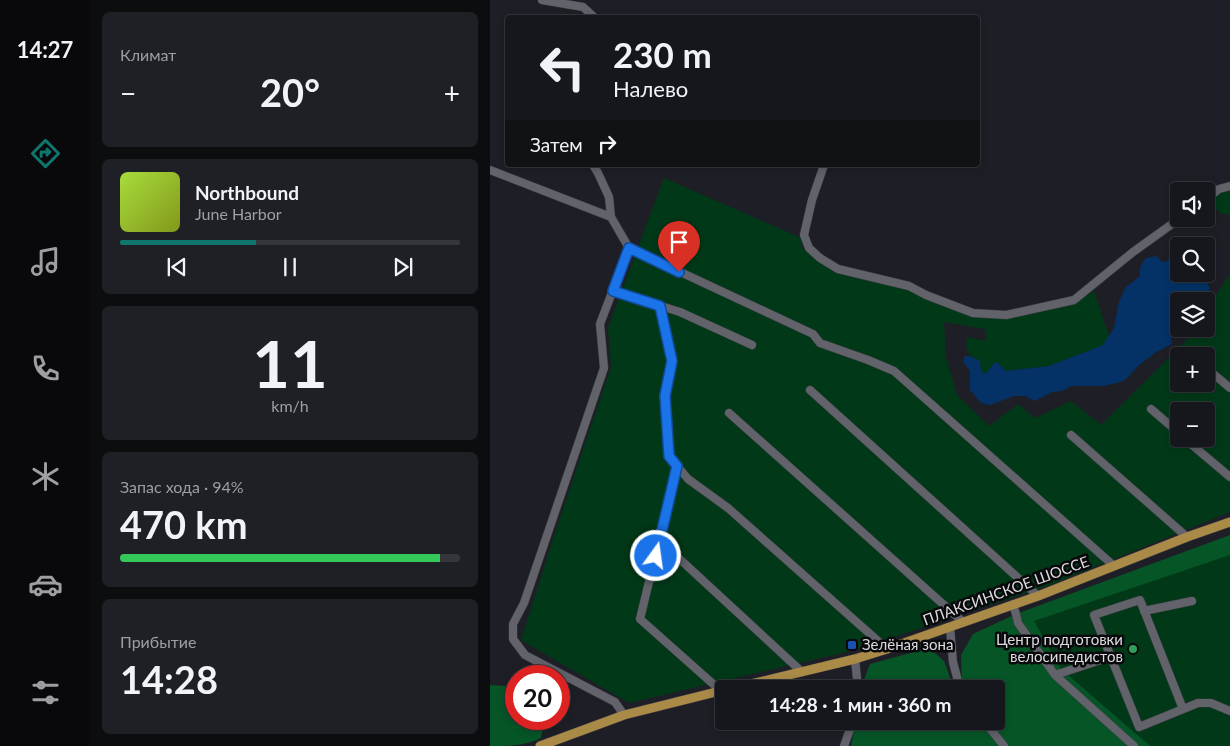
<!DOCTYPE html>
<html lang="ru">
<head>
<meta charset="utf-8">
<style>
  :root { --surface:#16171c; --page:#1f2025; --text:#f1f3f6; --muted:#9e9fa3; --line:#35363b; --accent:#0f766e }
  body { margin:0; font-family:Lato,sans-serif; background:var(--page); color:var(--text); height:100vh; display:flex; flex-direction:column; font-size:19px; white-space:nowrap }
  * { box-sizing:border-box; margin:0 }
  p { font-size:16px; color:var(--muted) }
  .icon { flex:none; width:28px; height:28px; fill:none; stroke:currentColor; stroke-width:2; stroke-linecap:round; stroke-linejoin:round }
  .map { position:relative; flex:1; overflow:hidden }
  .side { display:flex; flex-direction:column; gap:12px; padding:12px; background:#0c0d0f; width:400px }
  .side>* { flex:none }
  .guide { position:absolute; left:15px; top:15px; width:475px; height:152px; border-radius:5px; box-shadow:0 2px 8px #0003,0 0 0 1px var(--line); background:#16171c; color:var(--text); overflow:hidden }
  .fabs { position:absolute; left:680px; top:182px; display:grid; gap:10px }
  .fabs a { display:grid; place-items:center; width:45px; height:45px; border-radius:5px; background:var(--surface); box-shadow:0 2px 8px #0003,0 0 0 1px var(--line); font-size:25px }
  .speed { position:absolute; left:15px; top:665px; display:flex; gap:10px; font-size:25px; font-weight:700; text-align:center }
  .speed>* { display:grid; place-content:center; width:65px; height:65px; border-radius:50%; background:var(--surface); box-shadow:0 2px 8px #0003,0 0 0 1px var(--line); line-height:1 }
  .speed .limit { border:8px solid #d22; background:#fff; color:#111 }
  .pin { position:absolute; display:grid; place-items:center; width:42px; height:42px; color:#fff; margin:-51px -21px; border-radius:50% 50% 50% 0; rotate:-45deg; box-shadow:0 0 5px #0007 }
  .pin .icon { rotate:45deg }
  .me { position:absolute; width:55px; margin:-28px; rotate:14deg; stroke-linejoin:round; filter:drop-shadow(0 0 4px #0008) }
  .turn { display:flex; align-items:center; gap:18px; height:105px; padding:0 25px; font-size:22px }
  .turn .icon { width:65px; height:65px; stroke-width:2.5 }
  .turn b { display:block; font-size:35px; line-height:42px }
  .then { display:flex; align-items:center; height:48px; padding:0 25px; background:#0003; gap:10px; font-size:19px }
  .big { font-size:38px; font-weight:700; line-height:1.1 }
  .side .tile { flex:1; display:flex; flex-direction:column; justify-content:center; gap:8px; min-width:0; padding:0 18px; border-radius:8px; background:var(--page) }
  .side .dial { align-items:center; gap:0 }
  .dial b { font-size:65px; line-height:1 }
  .song { display:flex; align-items:center; gap:15px }
  .cover { width:60px; height:60px; border-radius:8px; background:linear-gradient(135deg,hsl(80 70% 55%),hsl(70 70% 35%)) }
  .played { height:5px; border-radius:2px; background:linear-gradient(90deg,var(--accent) 40%,var(--line) 40%) }
  .keys { display:flex; justify-content:space-around; direction:ltr }
  .heat { display:flex; justify-content:space-between; align-items:center; font-size:28px; direction:ltr }
  .charge { height:8px; border-radius:4px; background:linear-gradient(90deg,#34c759 94%,var(--line) 0) }
  .trip { position:absolute; left:225px; top:680px; width:290px; height:50px; border-radius:5px; background:var(--surface); box-shadow:0 2px 8px #0003,0 0 0 1px var(--line); font-weight:700; line-height:50px; text-align:center }
  main { display:flex; flex:1; min-height:0 }
  .menu { display:flex; flex-direction:column; width:90px; justify-content:space-around; align-items:center; background:#09090b; color:var(--muted) }
  .menu .icon { width:35px; height:35px }
  .menu .selected { color:var(--accent) }
  .menu b { font-size:22px; color:var(--text) }
  .map>svg:first-child { display:block }
  .green { fill:#013918; fill-rule:evenodd }
  .forest { fill:#065527 }
  .water { fill:#043266 }
  .lines { fill:none; stroke-linecap:round; stroke-linejoin:round }
  .minor-casing { stroke:#3b3b41; stroke-width:9 }
  .major-casing { stroke:#3b3b41; stroke-width:10 }
  .minor { stroke:#61626a; stroke-width:8 }
  .major { stroke:#aa8a47; stroke-width:9 }
  .route-casing { stroke:#114b97; stroke-width:12 }
  .route { stroke:#1a73e8; stroke-width:9 }
  .transit-dot { fill:#1a4fb4; stroke:#09090c; stroke-width:2 }
  .leisure-dot { fill:#2e9e5b; stroke:#09090c; stroke-width:2 }
  .labels { text-anchor:middle; stroke-width:5; stroke-linejoin:round; paint-order:stroke }
  .street-label { font-size:15px; fill:#dbdbe0; stroke:#09090c }
  .poi-label { font-size:15px; fill:#dbdbe0; stroke:#09090c; text-anchor:end }
</style>
</head>
<body>
<main>
<nav class="menu">
<b>14:27</b>
<svg class="icon selected" aria-label="directions" viewBox="0 0 24 24"><path d="M12 3l9 9-9 9-9-9zM9 14v-3h6M13 9l2 2-2 2"/></svg>
<svg class="icon" aria-label="music" viewBox="0 0 24 24"><path d="M9 18V5l10-2v13"/><circle cx="6" cy="18" r="3"/><circle cx="16" cy="16" r="3"/></svg>
<svg class="icon" aria-label="phone" viewBox="0 0 24 24"><path d="M5 4h4l2 5-3 2q2 4 5 5l2-3 5 2v4C11 20 4 13 5 4z"/></svg>
<svg class="icon" aria-label="climate" viewBox="0 0 24 24"><path d="M12 3v18M4 7l16 10M4 17L20 7"/></svg>
<svg class="icon" aria-label="car" viewBox="0 0 24 24"><path d="M5 17H2v-5l4-1 3-4h7l3 4 3 1v5h-3M9 17h6M6 11h13"/><circle cx="7" cy="17" r="2"/><circle cx="17" cy="17" r="2"/></svg>
<svg class="icon" aria-label="filters" viewBox="0 0 24 24"><path d="M4 7h16M4 17h16"/><circle cx="9" cy="7" r="2"/><circle cx="15" cy="17" r="2"/></svg>
</nav>
<section class="side">
<div class="tile"><p>Климат</p>
<div class="heat"><a>−</a><b class="big">20°</b><a>+</a></div>
</div>
<div class="tile">
<div class="song"><i class="cover"></i><div><b>Northbound</b><p>June Harbor</p></div></div>
<div class="played"></div>
<div class="keys"><svg class="icon" aria-label="previous" viewBox="0 0 24 24"><path d="M18 5L8 12l10 7zM5 5v14"/></svg><svg class="icon" aria-label="pause" viewBox="0 0 24 24"><path d="M8 5v14M16 5v14"/></svg><svg class="icon" aria-label="next" viewBox="0 0 24 24"><path d="M6 5l10 7-10 7zM19 5v14"/></svg></div>
</div>
<div class="tile dial"><b>11</b><p>km/h</p></div>
<div class="tile"><p>Запас хода · 94%</p><b class="big">470 km</b><div class="charge"></div></div>
<div class="tile"><p>Прибытие</p><b class="big">14:28</b></div>
</section>
<div class="map">
<svg width="740" height="746" viewBox="0 0 740 746">
  <rect width="100%" height="100%" fill="#1e1f26"/>
  <!-- green -->
  <path class="green" d="M 174,178 L 311,238 L 312,248 L 346,273 L 410,287 L 476,315 L 490,317 L 544,314 L 560,308 L 584,304 L 604,291 L 619,336 L 613,345 L 559,366 L 516,371 L 507,362 L 496,374 L 491,371 L 490,361 C 477,354 475,352 477,337 L 496,341 L 495,329 L 454,322 L 456,357 L 467,395 L 499,426 L 528,404 L 545,418 L 581,401 L 611,425 L 704,333 L 706,329 L 716,329 L 716,312 L 740,273 L 740,512 L 560,585 L 365,650 L 139,703 L 31,640 L 64,536 L 121,367 L 118,328 ZM 689,356 L 716,356 L 716,384 L 689,384 ZM 689,411 L 716,411 L 716,439 L 689,439 Z
    M 740,189 L 740,215 L 730,213 L 720,200 L 731,192 Z
    M 740,547 L 740,746 L 644,746 L 627,732 L 528,623 Z"/>
  <!-- forest -->
  <path class="forest" d="M 740,535 L 740,555 L 544,621 L 571,669 L 660,746 L 361,746 L 366,721 L 506,721 L 506,689 L 372,689 L 375,677 L 380,664 L 439,648 L 454,661 L 463,686 L 472,685 L 471,655 L 483,634 L 526,614 Z
    M 26,678 L 26,719 L 52,719 L 54,724 L 51,738 C 35,746 18,746 0,746 L 0,685 L 14,686 L 21,685 Z"/>
  <!-- water -->
  <path class="water" d="M 666,256 C 673,263 673,264 681,258 L 689,259 L 689,274 L 716,274 L 716,270 L 718,269 L 722,271 L 722,275 L 719,277 L 716,282 L 720,288 L 717,298 L 709,301 L 689,301 L 689,328 L 681,338 L 682,344 L 666,352 L 648,366 L 634,381 L 614,386 L 581,386 L 572,391 L 562,392 L 545,401 L 535,396 L 524,396 L 500,405 L 491,403 L 480,390 L 480,371 L 473,362 L 475,356 L 480,356 L 490,361 L 491,371 L 496,374 L 504,363 L 507,362 L 516,371 L 559,366 L 613,345 L 624,328 L 629,301 L 636,287 L 650,276 L 650,267 L 656,258 Z"/>
  <g class="lines">
    <!-- minor casing -->
    <g class="minor-casing">
      <path id="minor" d="M 52,0 L 93,7 L 105,18
        M 103,165 L 108,173 L 119,197 L 121,217 L 139,248 L 323,334 L 330,343 L 378,360 L 404,371 L 624,566
        M 334,165 L 322,200 L 314,235 L 319,248 L 330,258 L 348,269 L 419,286 L 436,295 L 483,313 L 516,315 L 584,300 L 643,252 L 689,219
        M 0,170 L 121,217
        M 716,199 L 729,189 L 740,186
        M 123,291 L 190,312 L 262,345
        M 170,306 L 182,361 L 175,396 L 179,456 L 198,479 L 238,508 L 397,649
        M 721,372 L 740,388
        M 320,390 L 548,596
        M 661,409 L 689,433
        M 239,413 L 473,622
        M 581,435 L 697,537
        M 695,439 L 740,477
        M 187,466 L 150,619 L 231,691
        M 169,540 L 312,672
        M 523,605 L 526,614 L 528,623 L 565,675 L 644,746
        M 654,611 L 702,601
        M 460,627 L 463,662 L 470,689
        M 365,659 L 368,689
        M 565,675 L 620,657
        M 693,709 L 650,600 L 604,615 L 649,727 L 708,703 L 721,703 L 740,711
        M 134,715 L 125,702 L 35,655 L 23,639 L 23,624 L 34,603 L 114,368 L 110,324 L 139,248
        M 494,721 L 514,746
        M 354,746 L 363,721"/>
    </g>
    <!-- major casing -->
    <g class="major-casing">
      <path id="major" d="M 240,689 L 365,659 L 397,649 L 548,596 L 697,537 L 740,522
        M 50,746 L 134,715 L 234,690"/>
    </g>
    <!-- minor -->
    <use href="#minor" class="minor"/>
    <!-- major -->
    <use href="#major" class="major"/>
  </g>
  <g class="lines">
    <!-- route casing -->
    <g class="route-casing">
      <path id="route" d="M 166,556 L 187,466 L 179,456 L 175,396 L 182,361 L 170,306 L 123,291 L 139,248 L 189,272"/>
    </g>
    <!-- route -->
    <use href="#route" class="route"/>
  </g>
  <!-- markers -->
  <rect class="transit-dot" x="357" y="640" width="10" height="10" rx="2.5"/>
  <circle class="leisure-dot" cx="643" cy="649" r="5"/>
  <g class="labels">
    <!-- street labels -->
    <g class="street-label">
      <text transform="translate(516 591) rotate(-20)" y="5">ПЛАКСИНСКОЕ ШОССЕ</text>
    </g>
    <!-- poi labels -->
    <g class="poi-label">
      <text x="633" y="645">Центр подготовки<tspan x="633" dy="17">велосипедистов</tspan></text>
      <text x="372" y="650" text-anchor="start">Зелёная зона</text>
    </g>
  </g>
</svg>
<div class="fabs">
<a><svg class="icon" aria-label="sound" viewBox="0 0 24 24"><path d="M4 9h4l5-4v14l-5-4H4zM17 9q2 3 0 6"/></svg></a>
<a><svg class="icon" aria-label="search" viewBox="0 0 24 24"><circle cx="10" cy="10" r="6"/><path d="M15 15l6 6"/></svg></a>
<a><svg class="icon" aria-label="layers" viewBox="0 0 24 24"><path d="M12 4l9 5-9 5-9-5zM3 14l9 5 9-5"/></svg></a>
<a>+</a>
<a>−</a>
</div>
<div class="speed"><div class="limit">20</div></div>
<div class="pin" style="left:189px;top:272px;background:#d93025"><svg class="icon" aria-label="arrive" viewBox="0 0 24 24"><path d="M6 21V4h12l-3 4 3 4H6"/></svg></div>
<svg class="me" style="left:166px;top:556px" viewBox="-20 -20 40 40"><circle r="17" fill="#1a73e8" stroke="#fff" stroke-width="3"/><path d="M0-11L8 9 0 5-8 9z" fill="#fff"/></svg>
<div class="trip">14:28 · 1 мин · 360 m</div>
<div class="guide">
<div class="turn"><svg class="icon" aria-label="left" viewBox="0 0 24 24"><path d="M17 20v-9H6M10 6l-5 5 5 5"/></svg><div><b>230 m</b>Налево</div></div>
<div class="then">Затем<svg class="icon" aria-label="right" viewBox="0 0 24 24"><path d="M7 20v-9h11M14 6l5 5-5 5"/></svg></div>
</div>
</div>
</main>
</body>
</html>
